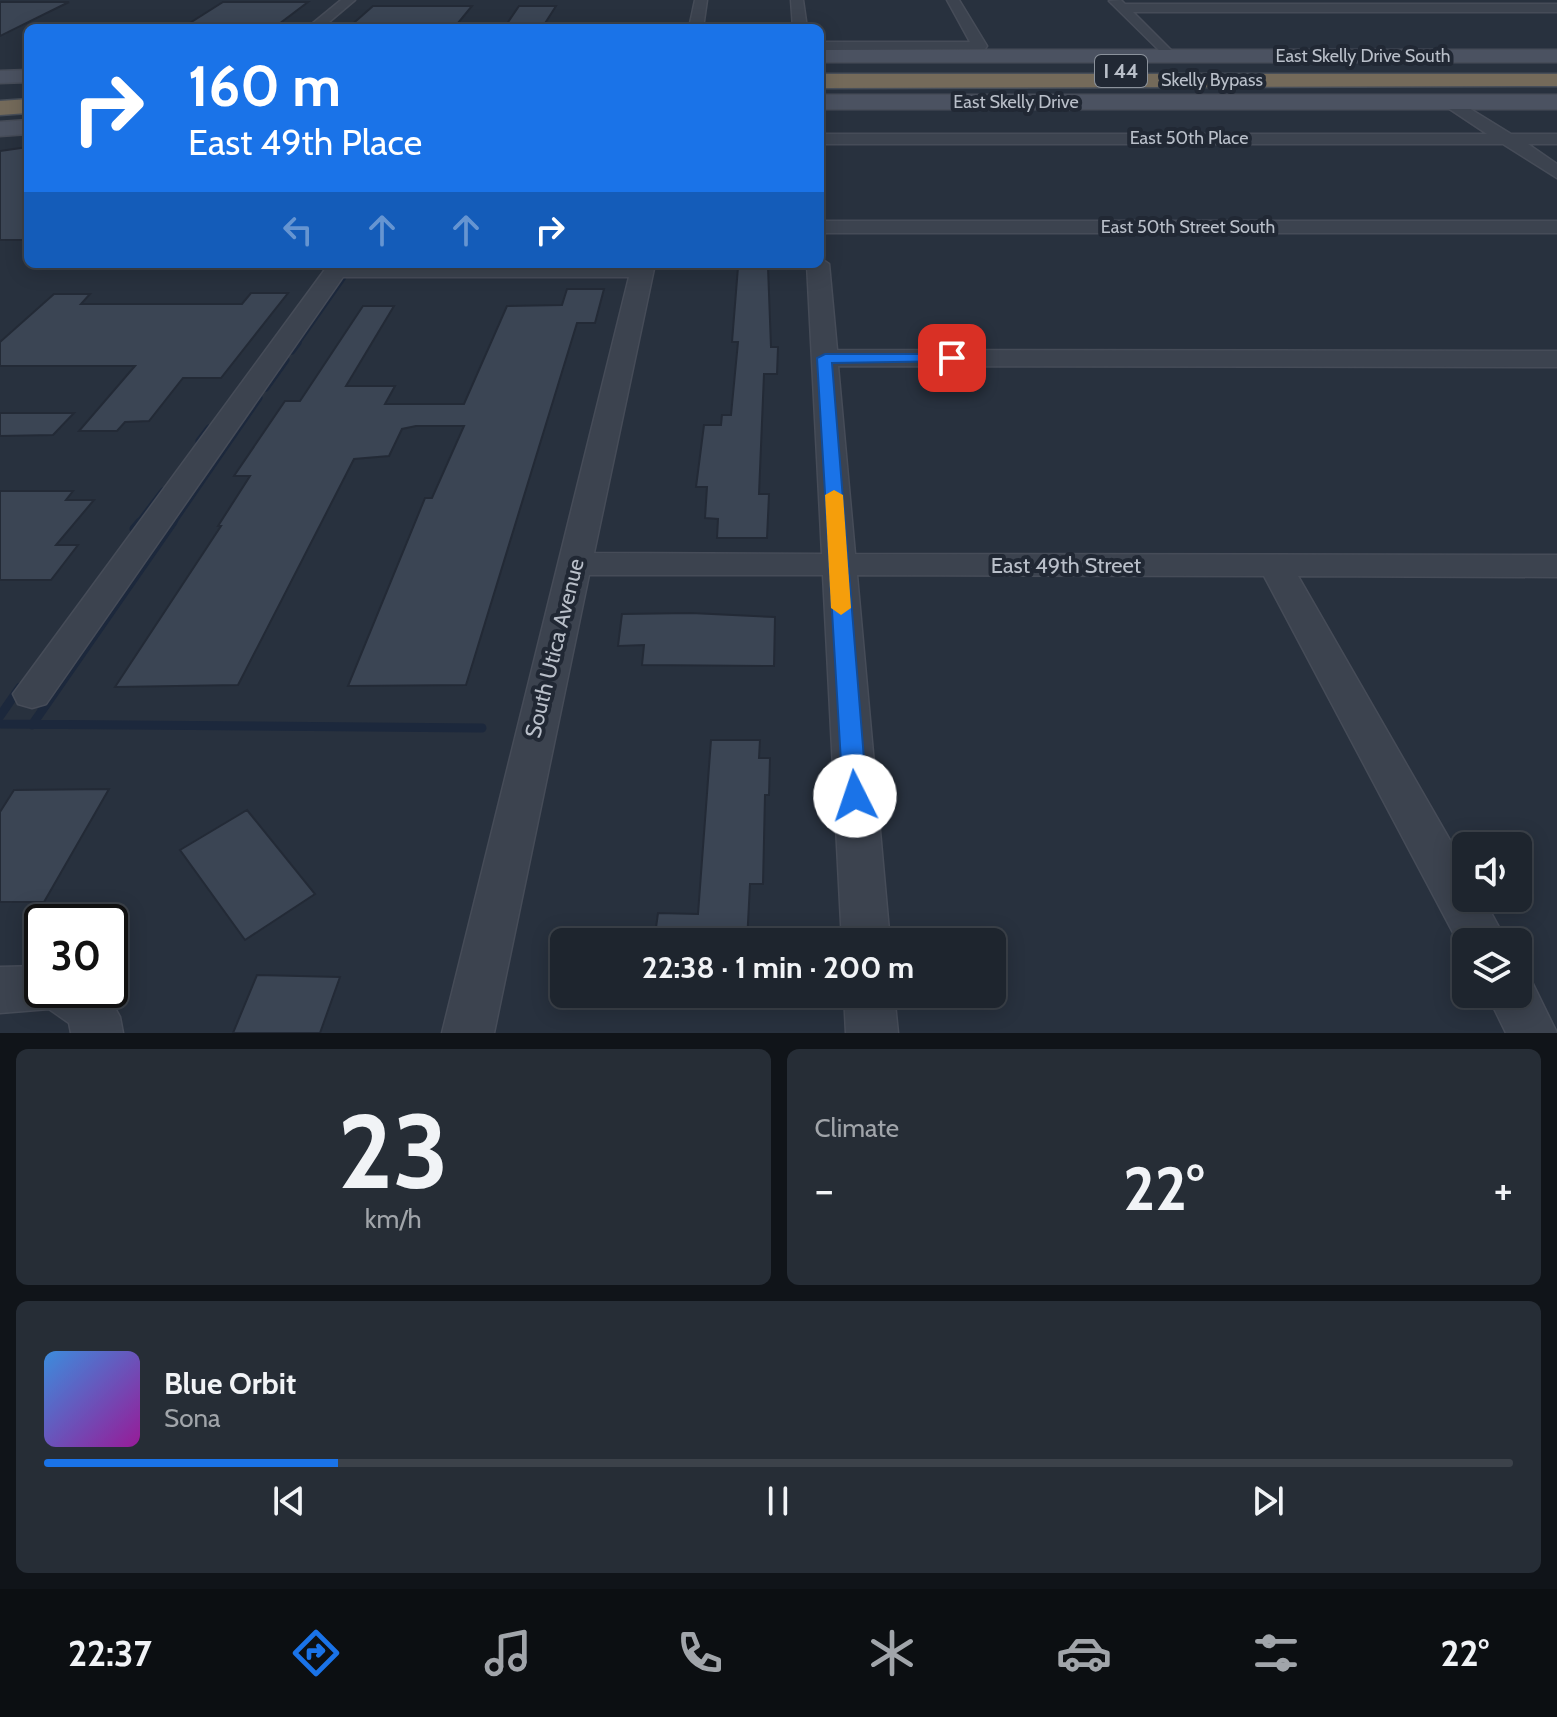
<!DOCTYPE html>
<html lang="en">
<head>
<meta charset="utf-8">
<style>
  :root { --surface:#1e252e; --page:#262d36; --text:#f1f3f6; --muted:#a1a5aa; --line:#3c424a; --accent:#1a73e8 }
  body { margin:0; font-family:Cabin,sans-serif; background:var(--page); color:var(--text); height:100vh; display:flex; flex-direction:column; font-size:30px; white-space:nowrap }
  * { box-sizing:border-box; margin:0 }
  p { font-size:26px; color:var(--muted) }
  .icon { flex:none; width:44px; height:44px; fill:none; stroke:currentColor; stroke-width:2; stroke-linecap:round; stroke-linejoin:round }
  .map { position:relative; height:1033px; overflow:hidden }
  .details { display:flex; flex-direction:column; gap:16px; padding:16px; background:#101419; flex:1 }
  .details>* { flex:none }
  .hud { position:absolute; left:24px; top:24px; width:800px; height:244px; border-radius:12px; box-shadow:0 4px 20px #0003,0 0 0 2px var(--line); background:#1a73e8; color:#fff; overflow:hidden }
  .fabs { position:absolute; left:1452px; top:832px; display:grid; gap:16px }
  .fabs a { display:grid; place-items:center; width:80px; height:80px; border-radius:12px; background:var(--surface); box-shadow:0 4px 20px #0003,0 0 0 2px var(--line); font-size:40px }
  .speed { position:absolute; left:24px; top:904px; display:flex; gap:16px; font-size:40px; font-weight:700; text-align:center }
  .speed>* { display:grid; place-content:center; width:104px; height:104px; border-radius:50%; background:var(--surface); box-shadow:0 4px 20px #0003,0 0 0 2px var(--line); line-height:1 }
  .speed .limit { border:4px solid #111; border-radius:12px; background:#fff; color:#111 }
  .pin { position:absolute; display:grid; place-items:center; width:68px; height:68px; color:#fff; margin:-34px; border-radius:16px; box-shadow:0 4px 12px #0006 }
  .me { position:absolute; width:88px; margin:-44px; rotate:356deg; stroke-linejoin:round; filter:drop-shadow(0 0 6px #0008) }
  .turn { display:flex; align-items:center; gap:28px; height:168px; padding:0 32px; font-size:36px }
  .turn .icon { width:104px; height:104px; stroke-width:2.5 }
  .turn b { display:block; font-size:56px; line-height:68px }
  .lanes { display:flex; align-items:center; height:76px; padding:0 32px; background:#0003; justify-content:center; gap:40px; direction:ltr }
  .lanes .off { opacity:.35 }
  .big { font-size:60px; font-weight:800; line-height:1.1 }
  .details .tile { flex:1; display:flex; flex-direction:column; justify-content:center; gap:12px; min-width:0; padding:0 28px; border-radius:12px; background:var(--page) }
  .details .dial { align-items:center; gap:0 }
  .dial b { font-size:104px; line-height:1 }
  .song { display:flex; align-items:center; gap:24px }
  .cover { width:96px; height:96px; border-radius:12px; background:linear-gradient(135deg,hsl(210 70% 55%),hsl(300 70% 35%)) }
  .played { height:8px; border-radius:4px; background:linear-gradient(90deg,var(--accent) 20%,var(--line) 20%) }
  .keys { display:flex; justify-content:space-around; direction:ltr }
  .heat { display:flex; justify-content:space-between; align-items:center; font-size:44px; direction:ltr }
  .details .tiles { flex:1; display:grid; gap:16px; grid-template-columns:1fr 1fr }
  .tile:last-child { grid-column:span 2 }
  .trip { position:absolute; left:550px; top:928px; width:456px; height:80px; border-radius:12px; background:var(--surface); box-shadow:0 4px 20px #0003,0 0 0 2px var(--line); font-weight:800; line-height:80px; text-align:center }
  .tab-bar { display:flex; height:128px; justify-content:space-around; align-items:center; background:#0c0f12; color:var(--muted) }
  .tab-bar .icon { width:56px; height:56px }
  .tab-bar .current { color:var(--accent) }
  .tab-bar b { font-size:36px; color:var(--text) }
  .map>svg:first-child { display:block }
  .lines { fill:none; stroke-linecap:round; stroke-linejoin:round }
  .stream-far2 { stroke:#1c283c; stroke-width:6 }
  .stream-far1 { stroke:#1c283c; stroke-width:7 }
  .stream { stroke:#1c283c; stroke-width:9 }
  .building { fill:#3b4554; stroke:#232a36; stroke-width:2 }
  .minor-casing { stroke:#464c58; stroke-width:3 }
  .secondary-casing { stroke:#464c58; stroke-width:3 }
  .motorway-casing { stroke:#474e59; stroke-width:3 }
  .minor { fill:#3c434f; fill-rule:evenodd }
  .secondary { fill:#4b5261; fill-rule:evenodd }
  .motorway { fill:#746a5a; fill-rule:evenodd }
  .route { fill:#1a73e8; stroke:#114b97; stroke-width:2 }
  .slow { fill:#f59e0b }
  .labels { text-anchor:middle; stroke-width:8; stroke-linejoin:round; paint-order:stroke }
  .far-street-label { font-size:18px; fill:#b9bfc9; stroke:#212834 }
  .shield { fill:#212834; stroke:#8b929c; stroke-width:2 }
  .shield-label { font-size:20px; font-weight:bold; fill:#b9bfc9 }
  .street-label { font-size:22px; fill:#b9bfc9; stroke:#212834 }
</style>
</head>
<body>
<div class="map">
<svg width="1557" height="1033" viewBox="0 0 1557 1033">
  <rect width="100%" height="100%" fill="#28313e"/>
  <g class="lines">
    <!-- stream-far2 -->
    <path class="stream-far2" d="M 296,345 L 343,278"/>
    <!-- stream-far1 -->
    <path class="stream-far1" d="M 292,351 L 298,343
      M 266,388 L 286,360
      M 199,441 L 209,428
      M 138,524 L 163,491
      M 172,524 L 259,398"/>
    <!-- stream -->
    <path class="stream" d="M 134,529 L 140,522
      M 0,716 L 20,687
      M 0,724 L 482,728
      M 32,725 L 173,522"/>
  </g>
  <!-- building -->
  <path class="building" d="M 0,2 L 69,2 L 0,36 Z
    M 223,2 L 308,2 L 275,27 L 182,28 Z
    M 373,6 L 472,6 L 454,28 L 348,28 Z
    M 519,6 L 556,6 L 542,28 L 504,28 Z
    M 28,147 L 28,240 L 0,240 L 0,151 Z
    M 738,267 L 768,267 L 771,347 L 778,347 L 777,374 L 764,374 L 759,494 L 769,494 L 767,538 L 717,538 L 718,519 L 705,518 L 707,487 L 696,487 L 704,425 L 721,425 L 722,415 L 731,415 L 738,342 L 732,342 Z
    M 567,289 L 604,289 L 595,323 L 577,323 L 466,685 L 348,686 L 425,498 L 432,498 L 464,426 L 416,426 L 402,429 L 389,456 L 354,459 L 238,685 L 115,687 L 221,526 L 218,526 L 250,476 L 234,476 L 285,401 L 300,401 L 363,306 L 394,306 L 346,386 L 395,386 L 385,404 L 464,404 L 507,306 L 562,305 Z
    M 251,293 L 288,293 L 221,378 L 183,378 L 149,421 L 125,422 L 117,431 L 79,431 L 135,366 L 0,366 L 0,342 L 54,294 L 90,294 L 81,304 L 242,304 Z
    M 0,413 L 74,413 L 53,435 L 0,436 Z
    M 0,491 L 73,491 L 66,500 L 94,500 L 56,545 L 78,545 L 51,580 L 0,580 Z
    M 691,613 L 775,617 L 774,666 L 642,665 L 644,645 L 618,646 L 622,614 Z
    M 711,740 L 760,740 L 759,758 L 770,758 L 769,795 L 765,795 L 763,884 L 750,884 L 747,942 L 654,942 L 658,913 L 698,914 Z
    M 109,789 L 44,902 L 0,902 L 0,812 L 14,790 Z
    M 247,810 L 315,894 L 245,940 L 180,850 Z
    M 257,975 L 340,977 L 320,1033 L 233,1033 Z"/>
  <g class="lines">
    <!-- minor casing -->
    <g class="minor-casing">
      <path id="minor" d="M 341,0 L 355,0 L 322,28 L 307,28 Z
        M 695,0 L 707,0 L 703,28 L 689,28 Z
        M 791,0 L 803,0 L 807,28 L 793,28 Z
        M 947,0 L 959,0 L 987,46 L 985,49 L 820,50 L 820,42 L 970,42 Z
        M 1121,0 L 1125,4 L 1557,4 L 1557,12 L 1133,12 L 1174,53 L 1174,59 L 1169,60 L 1109,1 Z
        M 1451,97 L 1511,134 L 1557,134 L 1557,144 L 1528,144 L 1557,164 L 1557,178 L 1503,144 L 820,144 L 820,134 L 1487,134 L 1445,106 L 1443,102 Z
        M 820,221 L 1557,221 L 1557,233 L 820,233 Z
        M 820,258 L 829,264 L 837,350 L 1557,351 L 1557,367 L 838,366 L 855,554 L 1557,555 L 1557,577 L 1298,576 L 1466,868 L 1466,898 L 1483,898 L 1507,942 L 1466,942 L 1466,957 L 1264,576 L 857,575 L 890,942 L 842,942 L 823,575 L 589,575 L 494,1033 L 442,1033 L 629,277 L 343,277 L 46,704 L 32,708 L 18,704 L 13,694 L 329,264 L 655,264 L 594,553 L 822,554 L 807,264 L 820,264 Z
        M 42,966 L 42,990 L 105,990 L 120,1017 L 123,1033 L 71,1033 L 69,1023 L 49,1009 L 0,1013 L 0,967 Z
        M 1518,973 L 1530,978 L 1557,1033 L 1506,1033 L 1487,994 L 1518,994 Z
        M 844,994 L 894,994 L 898,1033 L 846,1033 Z"/>
    </g>
    <!-- secondary casing -->
    <g class="secondary-casing">
      <path id="secondary" d="M 820,50 L 1557,50 L 1557,62 L 820,62 Z
        M 28,70 L 28,82 L 0,83 L 0,71 Z
        M 820,95 L 1557,95 L 1557,109 L 820,109 Z
        M 28,120 L 28,134 L 0,136 L 0,122 Z"/>
    </g>
    <!-- motorway casing -->
    <g class="motorway-casing">
      <path id="motorway" d="M 820,74 L 1557,74 L 1557,86 L 820,88 Z
        M 28,99 L 28,113 L 0,115 L 0,101 Z"/>
    </g>
    <!-- minor -->
    <use href="#minor" class="minor"/>
    <!-- secondary -->
    <use href="#secondary" class="secondary"/>
    <!-- motorway -->
    <use href="#motorway" class="motorway"/>
  </g>
  <!-- route -->
  <path class="route" d="M 952,354 L 957,355 L 957,361 L 832,363 L 867,796 L 864,802 L 855,805 L 846,802 L 843,796 L 817,358 L 825,354 Z"/>
  <!-- slow -->
  <path class="slow" d="M 834,490 L 843,495 L 851,608 L 841,615 L 831,608 L 825,495 Z"/>
  <g class="labels">
    <!-- far-street labels -->
    <g class="far-street-label">
      <text x="1363" y="62">East Skelly Drive South</text>
      <text x="1212" y="86">Skelly Bypass</text>
      <text x="1016" y="108">East Skelly Drive</text>
      <text x="1189" y="144">East 50th Place</text>
      <text x="1188" y="233">East 50th Street South</text>
    </g>
    <!-- shield labels -->
    <rect class="shield" x="1095" y="55" width="52" height="32" rx="6"/>
    <g class="shield-label">
      <text x="1121" y="78">I 44</text>
    </g>
    <!-- street labels -->
    <g class="street-label">
      <text x="1066" y="573">East 49th Street</text>
      <text transform="translate(554 648) rotate(-76)" y="8">South Utica Avenue</text>
    </g>
  </g>
</svg>
<div class="fabs">
<a><svg class="icon" aria-label="sound" viewBox="0 0 24 24"><path d="M4 9h4l5-4v14l-5-4H4zM17 9q2 3 0 6"/></svg></a>
<a><svg class="icon" aria-label="layers" viewBox="0 0 24 24"><path d="M12 4l9 5-9 5-9-5zM3 14l9 5 9-5"/></svg></a>
</div>
<div class="speed"><div class="limit">30</div></div>
<div class="pin" style="left:952px;top:358px;background:#d93025"><svg class="icon" aria-label="arrive" viewBox="0 0 24 24"><path d="M6 21V4h12l-3 4 3 4H6"/></svg></div>
<svg class="me" style="left:855px;top:796px" viewBox="-20 -20 40 40"><circle r="19" fill="#fff"/><path d="M0-13L10 11 0 6-10 11z" fill="#1a73e8"/></svg>
<div class="trip">22:38 · 1 min · 200 m</div>
<div class="hud">
<div class="turn"><svg class="icon" aria-label="right" viewBox="0 0 24 24"><path d="M7 20v-9h11M14 6l5 5-5 5"/></svg><div><b>160 m</b>East 49th Place</div></div>
<div class="lanes"><svg class="icon off" aria-label="left" viewBox="0 0 24 24"><path d="M17 20v-9H6M10 6l-5 5 5 5"/></svg><svg class="icon off" aria-label="ahead" viewBox="0 0 24 24"><path d="M12 20V5M6 11l6-6 6 6"/></svg><svg class="icon off" aria-label="ahead" viewBox="0 0 24 24"><path d="M12 20V5M6 11l6-6 6 6"/></svg><svg class="icon" aria-label="right" viewBox="0 0 24 24"><path d="M7 20v-9h11M14 6l5 5-5 5"/></svg></div>
</div>
</div>
<section class="details">
<div class="tiles">
<div class="tile dial"><b>23</b><p>km/h</p></div>
<div class="tile"><p>Climate</p>
<div class="heat"><a>−</a><b class="big">22°</b><a>+</a></div>
</div>
<div class="tile">
<div class="song"><i class="cover"></i><div><b>Blue Orbit</b><p>Sona</p></div></div>
<div class="played"></div>
<div class="keys"><svg class="icon" aria-label="previous" viewBox="0 0 24 24"><path d="M18 5L8 12l10 7zM5 5v14"/></svg><svg class="icon" aria-label="pause" viewBox="0 0 24 24"><path d="M8 5v14M16 5v14"/></svg><svg class="icon" aria-label="next" viewBox="0 0 24 24"><path d="M6 5l10 7-10 7zM19 5v14"/></svg></div>
</div>
</div>
</section>
<nav class="tab-bar">
<b>22:37</b>
<svg class="icon current" aria-label="directions" viewBox="0 0 24 24"><path d="M12 3l9 9-9 9-9-9zM9 14v-3h6M13 9l2 2-2 2"/></svg>
<svg class="icon" aria-label="music" viewBox="0 0 24 24"><path d="M9 18V5l10-2v13"/><circle cx="6" cy="18" r="3"/><circle cx="16" cy="16" r="3"/></svg>
<svg class="icon" aria-label="phone" viewBox="0 0 24 24"><path d="M5 4h4l2 5-3 2q2 4 5 5l2-3 5 2v4C11 20 4 13 5 4z"/></svg>
<svg class="icon" aria-label="climate" viewBox="0 0 24 24"><path d="M12 3v18M4 7l16 10M4 17L20 7"/></svg>
<svg class="icon" aria-label="car" viewBox="0 0 24 24"><path d="M5 17H2v-5l4-1 3-4h7l3 4 3 1v5h-3M9 17h6M6 11h13"/><circle cx="7" cy="17" r="2"/><circle cx="17" cy="17" r="2"/></svg>
<svg class="icon" aria-label="filters" viewBox="0 0 24 24"><path d="M4 7h16M4 17h16"/><circle cx="9" cy="7" r="2"/><circle cx="15" cy="17" r="2"/></svg>
<b>22°</b>
</nav>
</body>
</html>
